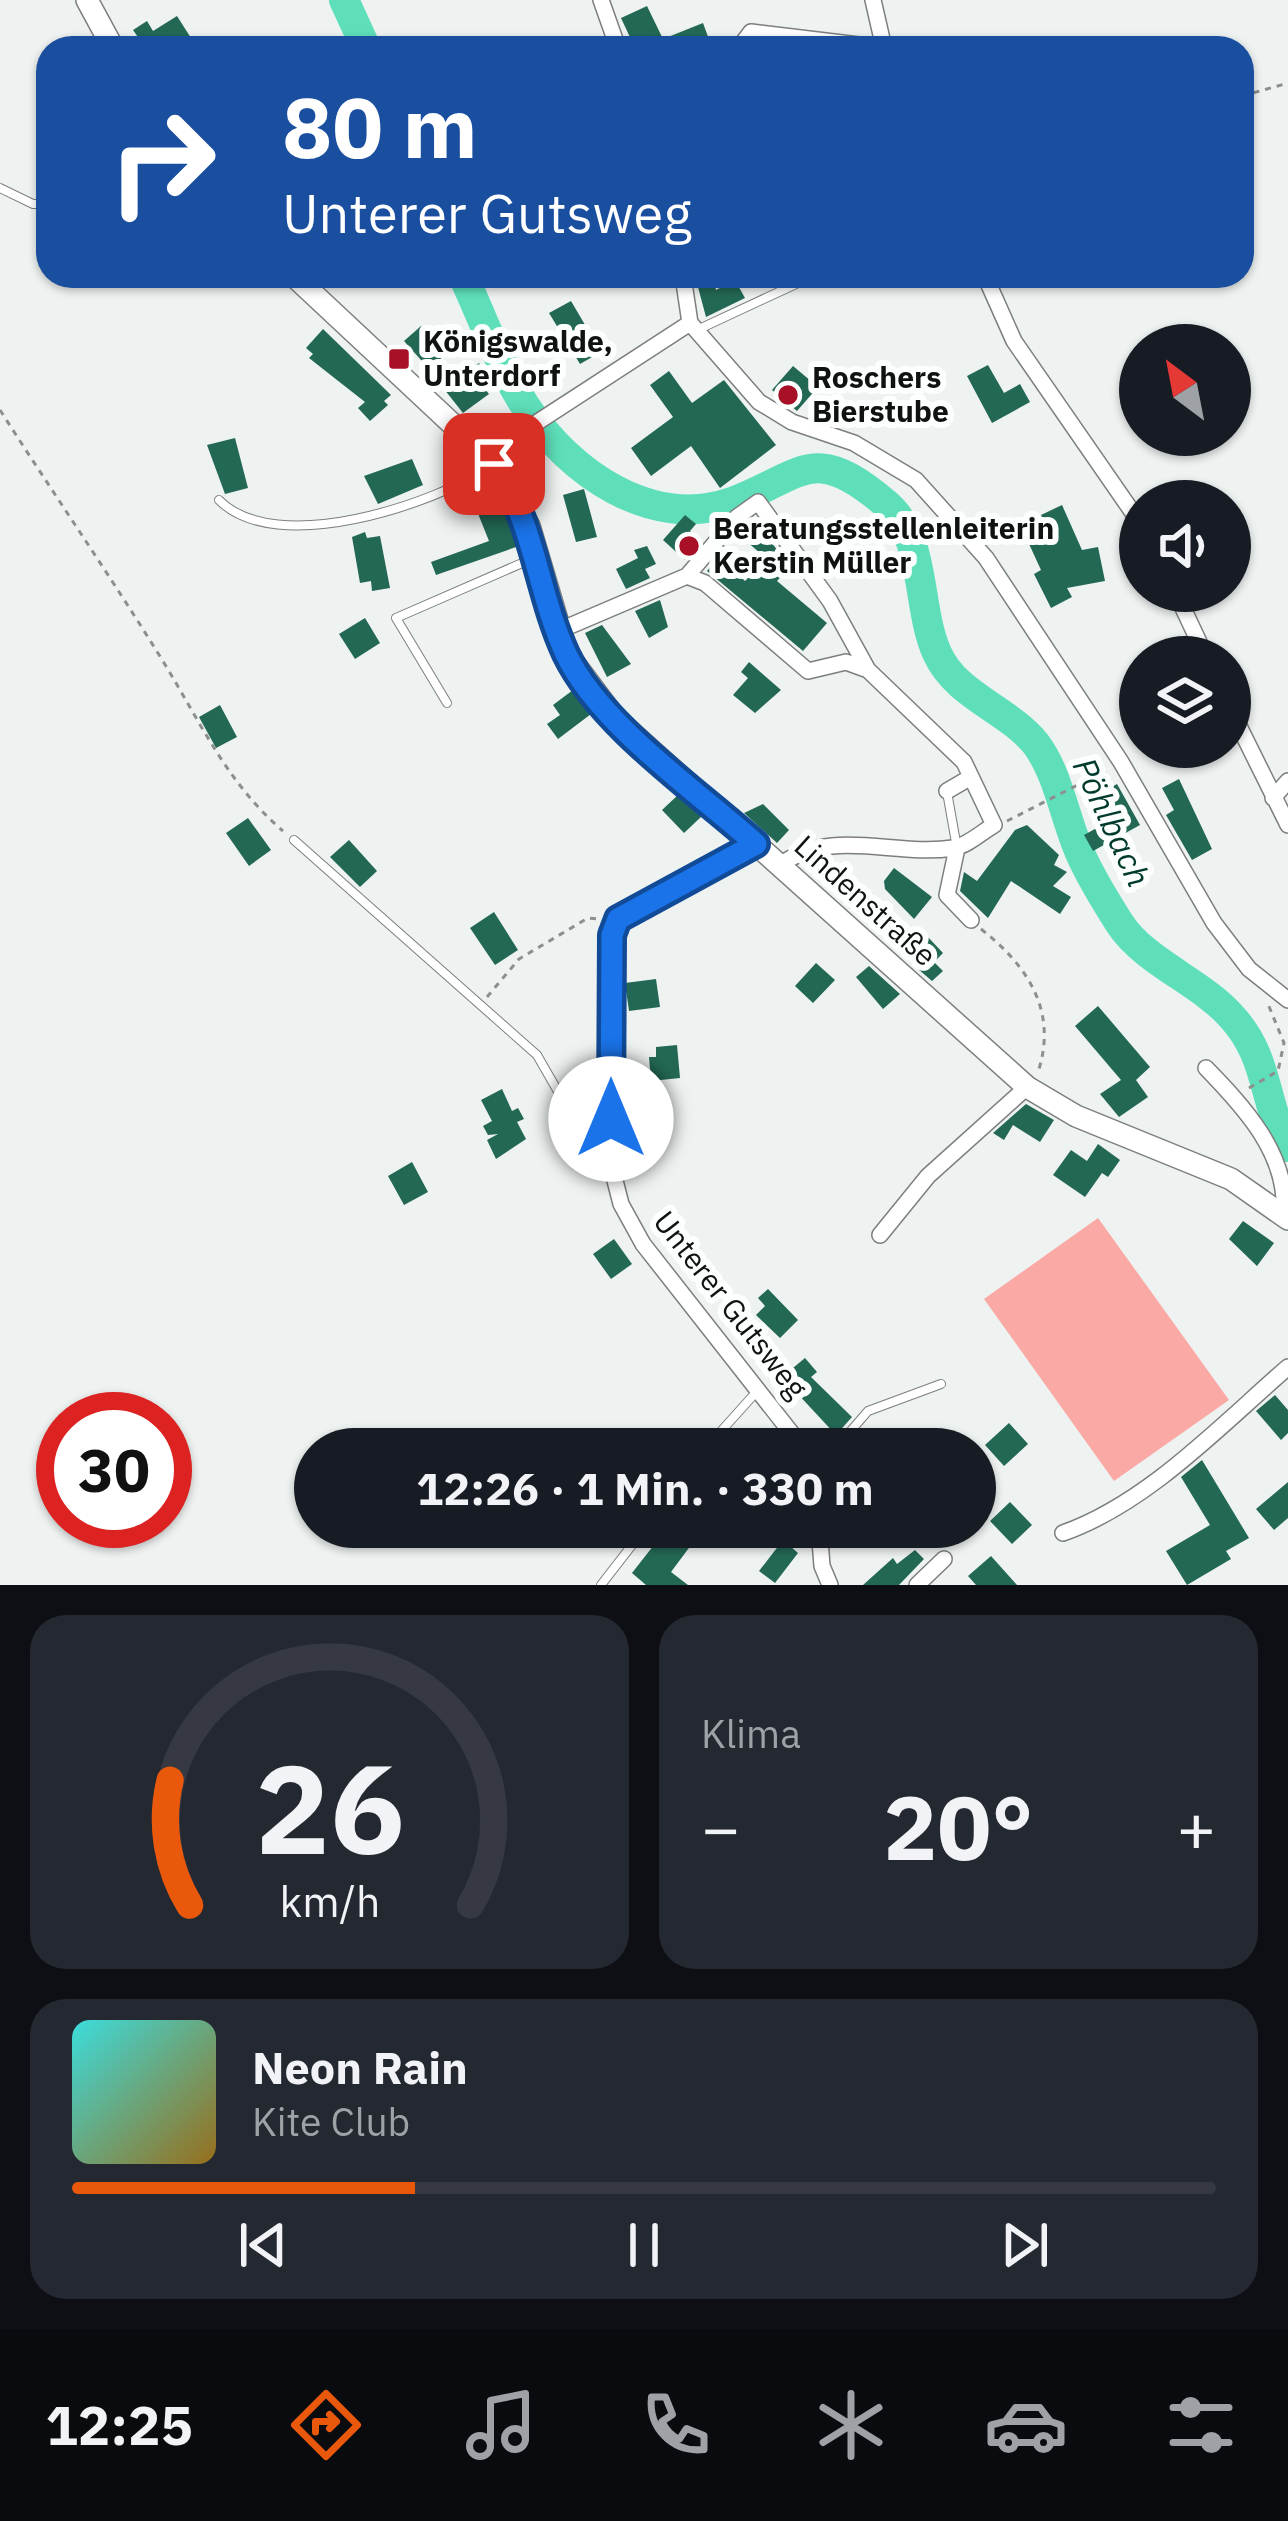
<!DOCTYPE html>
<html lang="de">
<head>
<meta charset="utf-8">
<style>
  :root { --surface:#171b24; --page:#242831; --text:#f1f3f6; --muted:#9ea1a6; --line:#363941; --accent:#ea580c }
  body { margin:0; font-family:"IBM Plex Sans",sans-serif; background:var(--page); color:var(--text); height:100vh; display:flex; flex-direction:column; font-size:45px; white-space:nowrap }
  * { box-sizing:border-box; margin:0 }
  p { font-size:39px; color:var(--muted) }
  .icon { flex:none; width:66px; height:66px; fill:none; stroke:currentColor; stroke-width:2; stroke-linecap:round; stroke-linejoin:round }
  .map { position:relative; height:1585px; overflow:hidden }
  .sheet { display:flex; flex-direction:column; gap:30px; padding:30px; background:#0d0f14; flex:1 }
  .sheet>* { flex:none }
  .guide { position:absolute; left:36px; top:36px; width:1218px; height:252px; border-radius:36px; box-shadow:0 3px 9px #0004; background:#1a4fa0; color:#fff; overflow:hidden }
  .needle { width:78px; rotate:328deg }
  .controls { position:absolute; left:1119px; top:324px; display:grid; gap:24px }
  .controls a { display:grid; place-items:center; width:132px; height:132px; border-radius:50%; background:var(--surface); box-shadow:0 3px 9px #0004; font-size:60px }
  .speed { position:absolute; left:36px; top:1392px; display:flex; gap:24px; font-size:60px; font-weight:700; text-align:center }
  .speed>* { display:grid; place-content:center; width:156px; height:156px; border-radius:50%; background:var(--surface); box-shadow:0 3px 9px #0004; line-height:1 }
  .speed .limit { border:18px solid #d22; background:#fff; color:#111 }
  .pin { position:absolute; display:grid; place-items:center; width:102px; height:102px; color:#fff; margin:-51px; border-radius:24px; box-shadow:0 6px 18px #0006 }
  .me { position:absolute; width:132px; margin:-66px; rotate:0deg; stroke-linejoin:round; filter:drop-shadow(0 0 9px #0008) }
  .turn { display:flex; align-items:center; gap:42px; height:252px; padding:0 48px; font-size:54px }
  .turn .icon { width:156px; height:156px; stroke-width:2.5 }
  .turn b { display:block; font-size:84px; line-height:102px }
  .big { font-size:90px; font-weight:700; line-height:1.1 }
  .sheet .widget { flex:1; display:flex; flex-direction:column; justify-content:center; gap:18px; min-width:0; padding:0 42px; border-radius:36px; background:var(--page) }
  .sheet .dial { align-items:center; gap:0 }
  .dial svg { height:312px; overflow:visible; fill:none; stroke:var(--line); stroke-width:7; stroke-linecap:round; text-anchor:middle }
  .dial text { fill:var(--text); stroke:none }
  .song { display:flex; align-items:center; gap:36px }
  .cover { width:144px; height:144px; border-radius:18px; background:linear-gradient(135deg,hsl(180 70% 55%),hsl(40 70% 35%)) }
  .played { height:12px; border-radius:6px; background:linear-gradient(90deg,var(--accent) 30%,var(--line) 30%) }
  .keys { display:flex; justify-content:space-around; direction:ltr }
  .heat { display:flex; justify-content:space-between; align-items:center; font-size:66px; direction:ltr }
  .sheet .tiles { flex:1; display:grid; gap:30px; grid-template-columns:1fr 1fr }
  .widget:last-child { grid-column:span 2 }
  .trip { position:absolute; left:294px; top:1428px; width:702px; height:120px; border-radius:60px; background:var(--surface); box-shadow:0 3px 9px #0004; font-weight:700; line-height:120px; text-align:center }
  .dock { display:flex; height:192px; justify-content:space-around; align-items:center; background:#090b0e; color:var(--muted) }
  .dock .icon { width:84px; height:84px }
  .dock .current { color:var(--accent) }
  .dock b { font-size:54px; color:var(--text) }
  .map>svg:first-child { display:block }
  .green { fill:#fba9a5 }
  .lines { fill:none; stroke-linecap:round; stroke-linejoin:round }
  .river { stroke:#5edfba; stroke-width:30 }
  .building { fill:#236855 }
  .service-casing { stroke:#7c7f7e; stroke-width:10 }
  .minor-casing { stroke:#7c7f7e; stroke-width:18 }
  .secondary-casing { stroke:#7c7f7e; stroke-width:24 }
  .path { stroke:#8c8f8e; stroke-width:3; stroke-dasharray:6 6; stroke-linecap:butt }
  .service { stroke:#fff; stroke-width:8 }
  .minor { stroke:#fff; stroke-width:15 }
  .secondary { stroke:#fff; stroke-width:21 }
  .route-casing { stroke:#114b97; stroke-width:30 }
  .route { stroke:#1a73e8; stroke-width:21 }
  .poi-dot { fill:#a81027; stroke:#fdfffe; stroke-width:4.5 }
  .labels { text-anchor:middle; stroke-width:12; stroke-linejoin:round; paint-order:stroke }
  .poi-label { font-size:30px; font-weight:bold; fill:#101111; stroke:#fdfffe; text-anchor:start }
  .street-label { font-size:30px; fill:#101111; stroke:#fdfffe }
  .water-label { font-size:33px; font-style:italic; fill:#003a2d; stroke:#fdfffe }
</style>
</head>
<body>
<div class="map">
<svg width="1288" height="1585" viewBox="0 0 1288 1585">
  <rect width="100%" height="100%" fill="#eef2f1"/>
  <!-- green -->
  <path class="green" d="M 1098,1218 L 1229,1400 L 1114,1481 L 984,1299 Z"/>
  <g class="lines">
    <!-- river -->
    <path class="river" d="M 344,0 L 366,48
      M 463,276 C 483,318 500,368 526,407 C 570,473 651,530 732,502 C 802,476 812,441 885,503 C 927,537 916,606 937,653 C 956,696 1008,709 1036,744 C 1058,773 1065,819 1080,853 C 1090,876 1106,902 1120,924 C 1145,962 1201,982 1231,1016 C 1270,1058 1262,1101 1288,1147"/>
  </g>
  <!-- building -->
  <path class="building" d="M 647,6 L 663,39 L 703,23 L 710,42 L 695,48 L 635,48 L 621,18 Z
    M 177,16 L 191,38 L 175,48 L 156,48 L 150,38 L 142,43 L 133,30 L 147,21 L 153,31 Z
    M 695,276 L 713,276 L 716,290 L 735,280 L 745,298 L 706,317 Z
    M 571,301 L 601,352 L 580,364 L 549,313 Z
    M 421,326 L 446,354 L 429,369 L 404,341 Z
    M 323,329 L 391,395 L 384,401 L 388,405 L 370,421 L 358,408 L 365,402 L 309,358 L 313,354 L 306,348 Z
    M 479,363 L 489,376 L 480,383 L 489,394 L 463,413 L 444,389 Z
    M 988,365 L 1004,393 L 1020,384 L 1030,402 L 992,423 L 967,376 Z
    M 793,366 L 818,387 L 797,411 L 772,390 Z
    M 669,371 L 692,403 L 724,380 L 776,445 L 720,488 L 691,446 L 651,476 L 631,448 L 673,417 L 650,385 Z
    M 235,438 L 248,488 L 225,494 L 207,445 Z
    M 412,459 L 423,485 L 378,504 L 364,476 Z
    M 584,489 L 597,537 L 576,542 L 563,495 Z
    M 497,498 L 519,546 L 436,575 L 431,562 L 489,541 L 475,506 Z
    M 1062,505 L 1082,550 L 1098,547 L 1105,581 L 1067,588 L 1072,597 L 1051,608 L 1034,574 L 1041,570 L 1024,533 L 1045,524 L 1041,515 Z
    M 685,515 L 696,524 L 690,531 L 701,541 L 685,560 L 663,540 Z
    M 754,519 L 790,567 L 777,581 L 827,623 L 803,651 L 707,571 L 719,557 L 745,581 L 767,559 L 738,534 Z
    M 365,532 L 367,538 L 380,536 L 390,588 L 372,591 L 371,581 L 360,583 L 352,537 Z
    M 647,546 L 656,564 L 645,569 L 650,578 L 626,589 L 616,569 L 638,558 L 634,550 Z
    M 660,600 L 668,627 L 649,638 L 635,611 Z
    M 365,618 L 380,643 L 355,659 L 339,634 Z
    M 602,625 L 631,664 L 607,677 L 585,633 Z
    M 749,662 L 781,690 L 755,713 L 733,695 L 748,678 L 741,672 Z
    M 573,690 L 591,714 L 558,739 L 547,724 L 560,715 L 553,705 Z
    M 220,705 L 237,737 L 216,748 L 199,717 Z
    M 1179,779 L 1212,849 L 1192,860 L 1166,815 L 1174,810 L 1162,788 Z
    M 1117,784 L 1140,825 L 1093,851 L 1084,835 L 1104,824 L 1090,799 Z
    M 678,795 L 702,816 L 684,833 L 662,810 Z
    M 763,804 L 789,830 L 777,843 L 744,813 Z
    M 248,818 L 271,850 L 249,866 L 226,833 Z
    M 1027,825 L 1059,855 L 1054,865 L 1067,872 L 1053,886 L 1071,897 L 1060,914 L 1011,881 L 988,918 L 960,891 L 964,872 L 977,881 L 1015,830 Z
    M 349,840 L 377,871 L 360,887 L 330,857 Z
    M 894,868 L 932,897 L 914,919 L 885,889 L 884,881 Z
    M 494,912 L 518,950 L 495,965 L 470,928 Z
    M 926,935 L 943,953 L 934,962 L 943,971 L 932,981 L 911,963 L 922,952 L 915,945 Z
    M 816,963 L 835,980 L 813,1003 L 795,986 Z
    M 869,966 L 900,994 L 883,1009 L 856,977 Z
    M 656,979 L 660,1007 L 629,1011 L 625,983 Z
    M 1098,1006 L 1150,1067 L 1136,1080 L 1148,1097 L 1119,1117 L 1100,1094 L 1121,1080 L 1075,1026 Z
    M 677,1045 L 680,1078 L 651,1081 L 649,1057 L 656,1057 L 656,1047 Z
    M 502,1089 L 512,1111 L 518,1108 L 524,1119 L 517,1122 L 526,1139 L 496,1159 L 487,1140 L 498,1134 L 488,1135 L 483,1126 L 492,1121 L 481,1100 Z
    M 1026,1104 L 1054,1120 L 1040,1142 L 1013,1125 L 1004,1140 L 993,1133 Z
    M 1098,1144 L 1120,1160 L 1108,1177 L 1102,1173 L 1085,1197 L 1053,1175 L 1071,1150 L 1087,1161 Z
    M 412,1162 L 428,1192 L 404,1205 L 388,1176 Z
    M 1243,1221 L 1274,1243 L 1257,1266 L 1229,1239 Z
    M 614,1239 L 632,1264 L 611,1279 L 593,1254 Z
    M 768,1289 L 798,1320 L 780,1338 L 756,1315 L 765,1306 L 758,1298 Z
    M 805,1358 L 817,1372 L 811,1377 L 852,1417 L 836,1435 L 782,1377 Z
    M 1275,1395 L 1288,1410 L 1288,1433 L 1281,1440 L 1256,1411 Z
    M 1009,1423 L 1028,1444 L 1004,1466 L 985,1445 Z
    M 1202,1460 L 1249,1538 L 1226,1551 L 1231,1559 L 1187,1585 L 1166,1551 L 1210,1525 L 1181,1477 Z
    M 1288,1482 L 1288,1518 L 1274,1530 L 1256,1509 Z
    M 1010,1502 L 1032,1525 L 1012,1544 L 990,1521 Z
    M 668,1527 L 693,1527 L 700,1533 L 671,1572 L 688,1585 L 646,1585 L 632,1573 Z
    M 783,1540 L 798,1553 L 775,1583 L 759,1571 Z
    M 915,1550 L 924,1559 L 899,1585 L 863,1585 L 893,1558 L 897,1564 Z
    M 991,1556 L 1017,1585 L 976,1585 L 968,1576 Z"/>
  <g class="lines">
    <!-- service casing -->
    <g class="service-casing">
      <path id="service" d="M 0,188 L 33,204 L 48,204
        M 697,330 L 811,277
        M 219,500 C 276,558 436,504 493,465
        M 447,703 L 396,618 L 536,557
        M 947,792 L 957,848
        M 294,840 L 537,1055 L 587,1142 L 608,1162
        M 705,1449 L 759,1389
        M 835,1449 L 868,1411 L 941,1384
        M 601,1585 L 646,1527"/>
    </g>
    <!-- minor casing -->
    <g class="minor-casing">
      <path id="minor" d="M 601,0 L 618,48
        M 739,48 L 751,32 L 884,48 L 873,0
        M 683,276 L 690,323 L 759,402 L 792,422 L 854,443 L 916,480 L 986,558 L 1121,762 L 1214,923 L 1249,969 L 1288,1000
        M 985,276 L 1014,341 L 1140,523
        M 487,455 L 690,323
        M 687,576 L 737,517 L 758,502 L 830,601 L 868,670 L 964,762 L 994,825 C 982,832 967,846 953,848 C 894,857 832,827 780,865
        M 1175,591 L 1206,657
        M 558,631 L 687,576 L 705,583 L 808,671 L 846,662 L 868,670
        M 1230,708 L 1288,825
        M 947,791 L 971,777
        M 1273,798 L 1288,781
        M 756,843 L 618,919 L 612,935 L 611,1165 L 621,1204 L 643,1244 L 804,1449
        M 957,848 L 947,895 L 971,920
        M 1206,1068 C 1244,1107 1288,1154 1284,1213
        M 880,1235 L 928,1176 L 1027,1087
        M 819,1527 L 822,1566 L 830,1585
        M 1063,1533 C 1148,1503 1221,1425 1288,1367
        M 917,1585 L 944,1559"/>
    </g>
    <!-- secondary casing -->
    <g class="secondary-casing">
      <path id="secondary" d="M 87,0 L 113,48
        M 294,276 L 495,464 L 529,526 L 567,654 L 615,718 L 1027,1087 L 1076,1116 L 1231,1179 L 1288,1219"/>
    </g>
    <!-- path -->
    <path class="path" d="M 1242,96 L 1288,83
      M 0,410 C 53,493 109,574 161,658 C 200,721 226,782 283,831
      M 1007,821 L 1105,771
      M 981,929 C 1027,965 1057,1010 1039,1069
      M 487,997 L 519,959 L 588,918 L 598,919
      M 1249,1088 L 1278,1071 L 1284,1043 L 1268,1004"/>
    <!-- service -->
    <use href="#service" class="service"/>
    <!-- minor -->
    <use href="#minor" class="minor"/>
    <!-- secondary -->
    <use href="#secondary" class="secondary"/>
  </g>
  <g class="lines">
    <!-- route casing -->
    <g class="route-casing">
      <path id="route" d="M 494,464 C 535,523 537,591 566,654 C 600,725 697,791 756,844 L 618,919 L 612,935 L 611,1119"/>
    </g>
    <!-- route -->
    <use href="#route" class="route"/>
  </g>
  <!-- markers -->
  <g class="poi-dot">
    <rect x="387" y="347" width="24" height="24" rx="6"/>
    <circle cx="788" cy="395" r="12"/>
    <circle cx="689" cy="546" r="12"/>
  </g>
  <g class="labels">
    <!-- poi labels -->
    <g class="poi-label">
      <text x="423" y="352">Königswalde,<tspan x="423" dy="34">Unterdorf</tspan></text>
      <text x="812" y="388">Roschers<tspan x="812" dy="34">Bierstube</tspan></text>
      <text x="713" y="539">Beratungsstellenleiterin<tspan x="713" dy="34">Kerstin Müller</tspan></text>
    </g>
    <!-- street labels -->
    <g class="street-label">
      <text transform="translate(865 901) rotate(42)" y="10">Lindenstraße</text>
      <text transform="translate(730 1305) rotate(52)" y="10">Unterer Gutsweg</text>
    </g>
    <!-- water labels -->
    <g class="water-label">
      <text transform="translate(1112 822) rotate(65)" y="12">Pöhlbach</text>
    </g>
  </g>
</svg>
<div class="controls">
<a><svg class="needle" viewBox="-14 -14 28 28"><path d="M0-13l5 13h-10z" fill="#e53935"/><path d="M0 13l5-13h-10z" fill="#9ea1a6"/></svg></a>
<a><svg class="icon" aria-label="sound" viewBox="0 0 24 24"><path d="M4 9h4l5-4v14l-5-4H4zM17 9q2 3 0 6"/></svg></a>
<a><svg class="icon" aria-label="layers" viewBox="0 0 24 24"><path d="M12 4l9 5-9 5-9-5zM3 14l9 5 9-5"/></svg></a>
</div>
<div class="speed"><div class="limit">30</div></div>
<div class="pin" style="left:494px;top:464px;background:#d93025"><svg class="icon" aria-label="arrive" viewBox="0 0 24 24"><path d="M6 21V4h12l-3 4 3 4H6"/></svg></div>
<svg class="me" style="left:611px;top:1119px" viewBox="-20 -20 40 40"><circle r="19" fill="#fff"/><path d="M0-13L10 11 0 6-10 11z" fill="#1a73e8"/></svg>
<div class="trip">12:26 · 1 Min. · 330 m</div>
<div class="guide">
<div class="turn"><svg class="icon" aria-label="right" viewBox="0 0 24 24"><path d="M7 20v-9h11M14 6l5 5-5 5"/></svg><div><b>80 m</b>Unterer Gutsweg</div></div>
</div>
</div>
<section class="sheet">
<div class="tiles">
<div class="widget dial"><svg viewBox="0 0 100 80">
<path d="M14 69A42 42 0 1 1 86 69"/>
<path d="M14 69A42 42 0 0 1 9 37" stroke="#ea580c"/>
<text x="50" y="56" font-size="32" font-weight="700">26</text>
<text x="50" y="72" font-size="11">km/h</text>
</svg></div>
<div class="widget"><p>Klima</p>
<div class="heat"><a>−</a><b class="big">20°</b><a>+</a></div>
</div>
<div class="widget">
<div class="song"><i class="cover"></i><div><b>Neon Rain</b><p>Kite Club</p></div></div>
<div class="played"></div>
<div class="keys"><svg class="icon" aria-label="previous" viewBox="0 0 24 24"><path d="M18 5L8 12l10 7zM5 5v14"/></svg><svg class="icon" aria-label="pause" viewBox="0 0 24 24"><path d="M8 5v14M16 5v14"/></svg><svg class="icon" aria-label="next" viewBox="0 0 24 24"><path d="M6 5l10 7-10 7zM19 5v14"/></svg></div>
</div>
</div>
</section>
<nav class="dock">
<b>12:25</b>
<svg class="icon current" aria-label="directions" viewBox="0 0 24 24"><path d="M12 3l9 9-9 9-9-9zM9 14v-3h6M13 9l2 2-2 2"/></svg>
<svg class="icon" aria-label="music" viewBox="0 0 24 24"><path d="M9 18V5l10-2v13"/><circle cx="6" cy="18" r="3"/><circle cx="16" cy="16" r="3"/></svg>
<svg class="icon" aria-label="phone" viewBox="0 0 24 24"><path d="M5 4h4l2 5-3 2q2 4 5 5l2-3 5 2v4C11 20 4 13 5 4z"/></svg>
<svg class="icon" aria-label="climate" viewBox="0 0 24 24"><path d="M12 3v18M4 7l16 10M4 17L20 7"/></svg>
<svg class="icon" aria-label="car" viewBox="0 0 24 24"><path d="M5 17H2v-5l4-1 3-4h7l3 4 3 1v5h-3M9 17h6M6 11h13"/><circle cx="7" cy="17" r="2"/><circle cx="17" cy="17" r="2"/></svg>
<svg class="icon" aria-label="filters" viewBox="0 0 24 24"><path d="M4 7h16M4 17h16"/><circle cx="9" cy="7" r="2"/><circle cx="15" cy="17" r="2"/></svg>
</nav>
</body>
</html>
